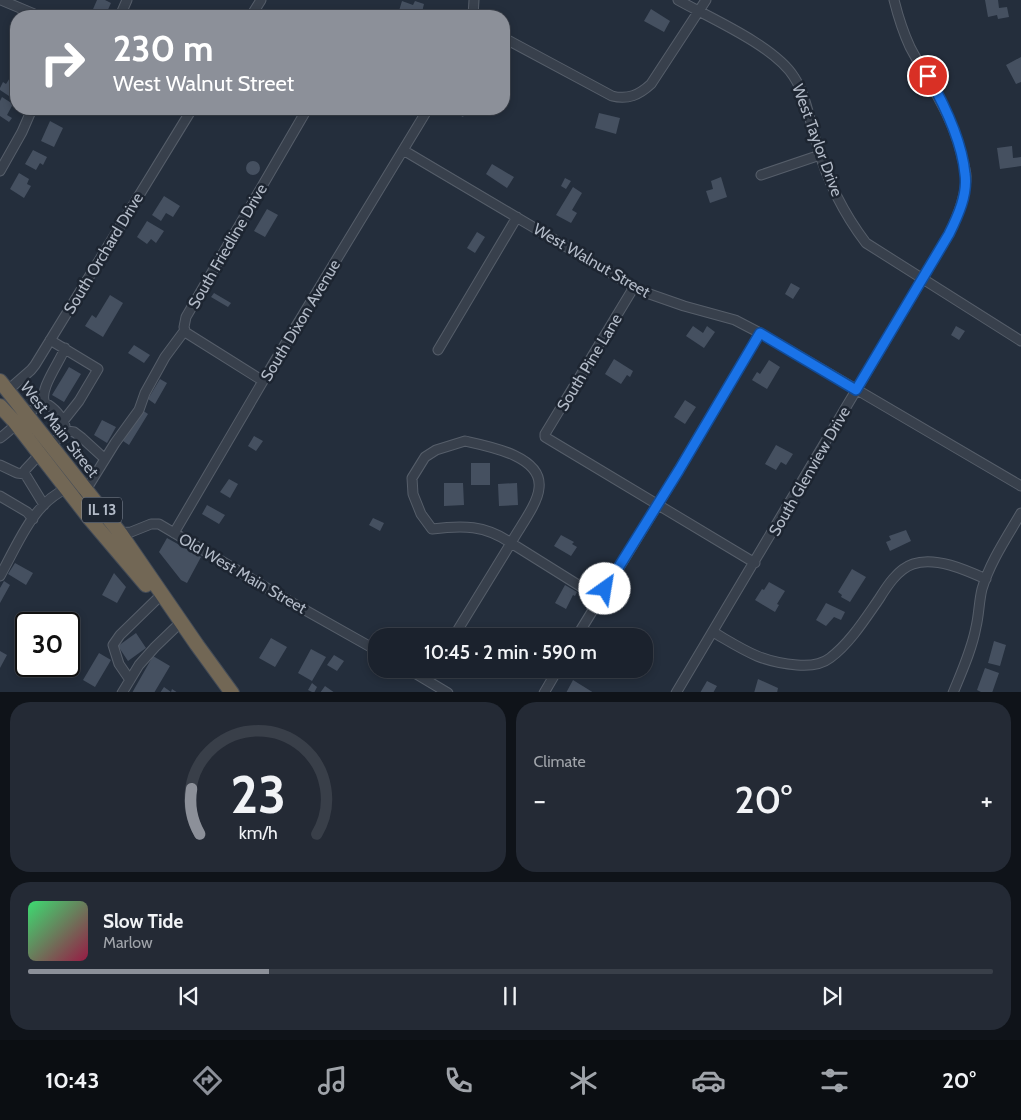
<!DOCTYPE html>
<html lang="en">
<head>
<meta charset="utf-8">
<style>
  :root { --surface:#1b222d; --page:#242a35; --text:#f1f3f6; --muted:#a0a4aa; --line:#393f49; --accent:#8c9099 }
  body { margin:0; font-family:Cabin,sans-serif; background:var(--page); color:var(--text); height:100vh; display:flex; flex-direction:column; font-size:19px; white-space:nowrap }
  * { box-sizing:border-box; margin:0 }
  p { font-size:16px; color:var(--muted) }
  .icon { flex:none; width:28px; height:28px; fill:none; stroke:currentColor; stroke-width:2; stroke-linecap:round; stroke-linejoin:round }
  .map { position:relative; height:692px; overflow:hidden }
  .drawer { display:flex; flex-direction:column; gap:10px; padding:10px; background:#0f1319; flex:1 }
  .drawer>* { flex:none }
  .top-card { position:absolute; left:10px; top:10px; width:500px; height:105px; border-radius:20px; box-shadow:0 2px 8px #0003,0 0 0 1px var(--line); background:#8c9099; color:#fff; overflow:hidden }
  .speed { position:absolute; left:15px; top:612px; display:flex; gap:10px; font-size:25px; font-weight:700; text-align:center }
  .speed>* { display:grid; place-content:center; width:65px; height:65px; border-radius:50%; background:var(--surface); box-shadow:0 2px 8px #0003,0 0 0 1px var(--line); line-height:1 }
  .speed .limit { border:2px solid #111; border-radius:8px; background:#fff; color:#111 }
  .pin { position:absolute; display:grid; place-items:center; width:42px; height:42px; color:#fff; margin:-21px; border:2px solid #fff; border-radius:50%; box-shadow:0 1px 5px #0007 }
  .me { position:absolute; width:55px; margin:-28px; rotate:32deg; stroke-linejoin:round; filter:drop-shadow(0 0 4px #0008) }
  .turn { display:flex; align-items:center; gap:18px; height:105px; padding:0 20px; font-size:22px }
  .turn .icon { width:65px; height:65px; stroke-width:2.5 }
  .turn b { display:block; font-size:35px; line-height:42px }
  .big { font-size:38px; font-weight:600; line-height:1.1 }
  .drawer .card { flex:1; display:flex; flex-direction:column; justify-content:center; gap:8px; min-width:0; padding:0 18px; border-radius:20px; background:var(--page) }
  .drawer .dial { align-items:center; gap:0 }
  .dial svg { height:130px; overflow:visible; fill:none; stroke:var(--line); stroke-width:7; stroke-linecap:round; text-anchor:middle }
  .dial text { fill:var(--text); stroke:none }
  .song { display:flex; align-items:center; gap:15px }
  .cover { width:60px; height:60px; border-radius:8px; background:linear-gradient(135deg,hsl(140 70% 55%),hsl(340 70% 35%)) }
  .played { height:5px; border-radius:2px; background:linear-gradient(90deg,var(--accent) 25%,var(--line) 25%) }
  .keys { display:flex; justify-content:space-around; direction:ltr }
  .heat { display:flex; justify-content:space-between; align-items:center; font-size:28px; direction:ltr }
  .drawer .tiles { flex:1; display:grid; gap:10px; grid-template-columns:1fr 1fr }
  .card:last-child { grid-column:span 2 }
  .trip { position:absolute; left:368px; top:628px; width:285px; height:50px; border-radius:20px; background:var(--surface); box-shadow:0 2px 8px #0003,0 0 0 1px var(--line); font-weight:600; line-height:50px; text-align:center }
  .tab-bar { display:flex; height:80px; justify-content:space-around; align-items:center; background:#0b0e12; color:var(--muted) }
  .tab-bar .icon { width:35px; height:35px }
  .tab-bar .on { color:var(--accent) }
  .tab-bar b { font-size:22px; color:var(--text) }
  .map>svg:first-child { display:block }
  .building { fill:#455060 }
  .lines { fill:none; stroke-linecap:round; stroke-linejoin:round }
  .minor-casing { stroke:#565e6a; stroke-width:11 }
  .highway-casing { stroke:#434b57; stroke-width:16 }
  .minor { stroke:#38404c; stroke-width:9 }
  .highway { stroke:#726755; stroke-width:14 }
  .route-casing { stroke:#114b97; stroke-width:12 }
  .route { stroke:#1a73e8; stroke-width:9 }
  .labels { text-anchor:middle; stroke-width:5; stroke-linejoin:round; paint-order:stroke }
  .shield { fill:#1d2531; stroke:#868e9b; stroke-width:1 }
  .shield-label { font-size:15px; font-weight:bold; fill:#b3bbc8 }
  .street-label { font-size:16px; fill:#b3bbc8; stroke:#1d2531 }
</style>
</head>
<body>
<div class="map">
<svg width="1021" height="693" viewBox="0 0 1021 693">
  <rect width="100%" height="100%" fill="#242e3c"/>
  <!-- building -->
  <path class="building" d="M 97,0 L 105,0 L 111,3 L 105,16 L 90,16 Z
    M 985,0 L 998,0 L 999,8 L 1007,7 L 1009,17 L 998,19 L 997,15 L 988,17 Z
    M 402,1 L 413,5 L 415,1 L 424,4 L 421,16 L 407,16 L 398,14 Z
    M 651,9 L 670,21 L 664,32 L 644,21 Z
    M 1021,57 L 1021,82 L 1016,84 L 1006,65 Z
    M 13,73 L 16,75 L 16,91 L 12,98 L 0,90 L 0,88 L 3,82 L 6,84 Z
    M 2,97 L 13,104 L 7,115 L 12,118 L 9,122 L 0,116 L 0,101 Z
    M 453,109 L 468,109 L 463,117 L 452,111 Z
    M 599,113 L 620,118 L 616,134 L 595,128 Z
    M 50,121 L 63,128 L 54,147 L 41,141 Z
    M 1012,146 L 1013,158 L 1021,157 L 1021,166 L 1000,169 L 997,148 Z
    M 33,150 L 47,157 L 43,165 L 40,163 L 36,170 L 25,164 Z
    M246 168a7 7 0 1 1 14 0a7 7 0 1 1-14 0Z
    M 492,164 L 514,177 L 507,188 L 486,174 Z
    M 19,173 L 29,179 L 27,184 L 31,186 L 24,198 L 10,189 Z
    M 721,177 L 727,197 L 710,203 L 706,191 L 713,189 L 711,181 Z
    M 565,178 L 571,181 L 566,189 L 561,186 Z
    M 573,187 L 582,193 L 572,210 L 577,213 L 571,223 L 556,215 Z
    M 164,196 L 180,206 L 173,217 L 166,213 L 161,221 L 152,215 Z
    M 267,209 L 278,215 L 265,237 L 254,231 Z
    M 147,221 L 164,231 L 156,243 L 151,239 L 147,244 L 137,237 Z
    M 477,232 L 485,237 L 475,253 L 467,248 Z
    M 791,283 L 800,288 L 793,299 L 785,294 Z
    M 214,293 L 231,303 L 228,307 L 211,297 Z
    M 110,295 L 123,303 L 103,337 L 85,326 L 92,315 L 96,318 Z
    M 693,326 L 703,333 L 707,326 L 715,332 L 704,348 L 686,336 Z
    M 956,326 L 965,331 L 959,340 L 951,335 Z
    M 134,345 L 150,355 L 144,363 L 128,353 Z
    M 614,359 L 633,371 L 630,377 L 627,375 L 621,384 L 605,374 Z
    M 769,360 L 780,367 L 767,389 L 752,380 L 757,372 L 760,374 Z
    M 69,367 L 81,374 L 64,402 L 52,395 Z
    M 160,379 L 167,383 L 155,404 L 148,399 Z
    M 685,400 L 696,407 L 685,424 L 674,417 Z
    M 142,410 L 148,414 L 129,445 L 123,441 Z
    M 102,420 L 116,427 L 107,443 L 94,435 Z
    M 254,436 L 263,441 L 256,451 L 248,446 Z
    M 776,445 L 793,454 L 786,465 L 781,462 L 776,470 L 765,464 Z
    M 471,463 L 490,463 L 490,485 L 471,485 Z
    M 229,479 L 238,484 L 230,498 L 220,492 Z
    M 444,483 L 463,483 L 464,505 L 444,506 Z
    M 517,483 L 518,505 L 499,506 L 498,484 Z
    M 207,505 L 225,515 L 219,524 L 202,514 Z
    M 373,518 L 384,523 L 380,531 L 369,525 Z
    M 906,530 L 911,541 L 890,551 L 886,542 L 891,540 L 889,536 Z
    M 561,535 L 574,542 L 572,544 L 577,547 L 571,556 L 554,546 Z
    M 167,538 L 201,557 L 187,583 L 181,580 L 159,552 Z
    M 15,563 L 33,573 L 26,585 L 8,574 Z
    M 852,569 L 866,577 L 850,602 L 841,597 L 842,595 L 838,592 Z
    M 114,573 L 126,587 L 117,603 L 102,595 Z
    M 4,581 L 10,585 L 0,603 L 0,588 Z
    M 769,582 L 785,591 L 777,604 L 779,605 L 775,612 L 755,600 L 762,589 L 764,590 Z
    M 565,585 L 577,592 L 575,596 L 573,595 L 566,609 L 555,603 Z
    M 826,603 L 845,612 L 841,620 L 834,617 L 826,626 L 816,620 Z
    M 136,633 L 146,648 L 128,661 L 118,646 Z
    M 271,638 L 287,647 L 275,667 L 259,658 Z
    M 994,641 L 1006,645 L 1000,666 L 988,663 Z
    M 311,649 L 326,657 L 312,681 L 298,673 Z
    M 0,651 L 7,655 L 0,668 Z
    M 99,653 L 111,660 L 95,687 L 83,680 Z
    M 334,655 L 344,661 L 337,671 L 327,665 Z
    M 153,656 L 170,666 L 154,693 L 132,693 Z
    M 985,668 L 999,673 L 992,693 L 983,693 L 977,690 Z
    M 758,679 L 778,688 L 777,693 L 754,693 Z
    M 573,680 L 594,693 L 566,693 Z
    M 707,681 L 717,686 L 713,693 L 700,693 Z
    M 312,683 L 317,687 L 314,693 L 308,690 Z
    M 325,686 L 335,693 L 320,693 Z
    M 164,687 L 171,692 L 172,689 L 178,693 L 160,693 Z"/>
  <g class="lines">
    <!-- minor casing -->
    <g class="minor-casing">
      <path id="minor" d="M 1,0 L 39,16
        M 678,0 C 710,18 775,46 794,77 C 807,97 810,123 817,145 C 827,180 844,214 866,243 L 1021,341
        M 120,16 L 127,0
        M 251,16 L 261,0
        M 473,16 L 474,0
        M 504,38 L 612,96 C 628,100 639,95 651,84 L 706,0
        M 403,150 L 641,291 L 684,306 L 735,320 L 760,333 L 1021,486
        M 0,171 L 22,132 L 32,109
        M 761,175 L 820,155
        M 634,287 L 545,434 L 545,437 L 755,563
        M 50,340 L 98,369 L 79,401 L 64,420
        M 438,350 L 517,217
        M 263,381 L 185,332 L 184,327 L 186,317 L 307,109
        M 7,391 L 31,370 L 35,365 L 192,109
        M 45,403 C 38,390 60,362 65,348
        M 0,438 C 16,427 27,410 45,403 C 54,407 62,417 65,426
        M 465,441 C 488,446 543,456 539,488 C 538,504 519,528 511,543 C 485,525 463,525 432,529 L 421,514 L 413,494 L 412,478 L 425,457 L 436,450 Z
        M 0,465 L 17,473 L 25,474
        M 84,493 L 115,443 L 139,410 L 145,393 L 165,357 L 185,330
        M 0,496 L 27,512 L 33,519
        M 44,505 L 25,474 L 25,470 L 40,454 L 67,431 L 74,432 L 82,438 L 105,459
        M 116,533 L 131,532 L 151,524 L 159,524 L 289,601 L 376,650
        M 174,533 L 273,364 L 428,109
        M 0,576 C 17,546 33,503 66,489
        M 713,632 C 744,650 760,662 797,665 C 809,666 821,665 830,658 C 850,643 865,619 879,599 C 887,586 898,569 913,564 C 935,556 966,570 986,579
        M 454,636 L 511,543 L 599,598
        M 577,636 L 679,470 L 760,333
        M 408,669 L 448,693
        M 130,680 L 119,664 L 113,645 L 120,635 L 157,599
        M 427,680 L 434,669
        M 122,693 L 139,665 L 155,647 L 179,624
        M 544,693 L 558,669
        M 676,693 L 949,234 C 958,216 966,196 966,176 C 966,170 963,163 962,157 C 953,116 929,83 910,47 C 903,32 898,16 894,0
        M 953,693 C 962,671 972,649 976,627 C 979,615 979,601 982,589 C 990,562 1007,537 1021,513"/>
    </g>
    <!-- highway casing -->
    <g class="highway-casing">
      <path id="highway" d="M 0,381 L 120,533 L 197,645 L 232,693
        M 0,406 L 14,421 L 90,519 L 146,585"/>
    </g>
    <!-- minor -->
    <use href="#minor" class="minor"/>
    <!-- highway -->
    <use href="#highway" class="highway"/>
  </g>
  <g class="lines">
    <!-- route casing -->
    <g class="route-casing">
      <path id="route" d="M 605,589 L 679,470 L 760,333 L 856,390 L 949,234 C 958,216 968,194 965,174 C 962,142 944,104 928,76"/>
    </g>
    <!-- route -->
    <use href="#route" class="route"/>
  </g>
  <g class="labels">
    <!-- shield labels -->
    <rect class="shield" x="82" y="497.5" width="40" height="25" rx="4"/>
    <g class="shield-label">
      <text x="102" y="515">IL 13</text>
    </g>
    <!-- street labels -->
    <g class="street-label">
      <text transform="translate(818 140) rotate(70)" y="6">West Taylor Drive</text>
      <text transform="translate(227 246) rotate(-60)" y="6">South Friedline Drive</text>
      <text transform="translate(103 253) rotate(-59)" y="6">South Orchard Drive</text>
      <text transform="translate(592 260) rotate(30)" y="6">West Walnut Street</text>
      <text transform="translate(300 320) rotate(-59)" y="6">South Dixon Avenue</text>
      <text transform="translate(589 362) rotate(-59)" y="6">South Pine Lane</text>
      <text transform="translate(60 429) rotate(52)" y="6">West Main Street</text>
      <text transform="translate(809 471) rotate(-60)" y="6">South Glenview Drive</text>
      <text transform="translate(243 573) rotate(30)" y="6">Old West Main Street</text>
    </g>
  </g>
</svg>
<div class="speed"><div class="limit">30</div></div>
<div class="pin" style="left:928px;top:76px;background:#d93025"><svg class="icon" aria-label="arrive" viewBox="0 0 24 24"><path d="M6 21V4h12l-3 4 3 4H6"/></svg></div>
<svg class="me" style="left:605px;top:589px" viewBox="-20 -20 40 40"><circle r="19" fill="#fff"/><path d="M0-13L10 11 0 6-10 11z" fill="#1a73e8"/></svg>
<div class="trip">10:45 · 2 min · 590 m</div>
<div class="top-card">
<div class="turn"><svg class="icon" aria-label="right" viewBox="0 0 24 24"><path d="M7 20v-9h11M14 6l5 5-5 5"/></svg><div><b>230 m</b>West Walnut Street</div></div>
</div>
</div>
<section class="drawer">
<div class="tiles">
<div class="card dial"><svg viewBox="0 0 100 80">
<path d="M14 69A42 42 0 1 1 86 69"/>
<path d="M14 69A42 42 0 0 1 9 41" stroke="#8c9099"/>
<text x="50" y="56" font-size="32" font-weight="700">23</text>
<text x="50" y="72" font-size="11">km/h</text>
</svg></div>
<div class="card"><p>Climate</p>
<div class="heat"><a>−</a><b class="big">20°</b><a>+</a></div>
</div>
<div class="card">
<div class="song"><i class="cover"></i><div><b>Slow Tide</b><p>Marlow</p></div></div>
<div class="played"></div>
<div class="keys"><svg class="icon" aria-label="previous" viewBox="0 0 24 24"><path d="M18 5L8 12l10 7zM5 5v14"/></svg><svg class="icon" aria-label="pause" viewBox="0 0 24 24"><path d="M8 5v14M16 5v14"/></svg><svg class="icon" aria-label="next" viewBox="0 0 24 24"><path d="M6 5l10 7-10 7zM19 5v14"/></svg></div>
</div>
</div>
</section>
<nav class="tab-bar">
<b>10:43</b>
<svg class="icon on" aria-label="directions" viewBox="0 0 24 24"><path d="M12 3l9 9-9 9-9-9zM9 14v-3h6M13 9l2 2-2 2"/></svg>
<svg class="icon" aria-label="music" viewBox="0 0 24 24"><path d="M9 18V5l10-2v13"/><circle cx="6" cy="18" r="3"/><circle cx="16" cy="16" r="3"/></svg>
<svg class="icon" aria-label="phone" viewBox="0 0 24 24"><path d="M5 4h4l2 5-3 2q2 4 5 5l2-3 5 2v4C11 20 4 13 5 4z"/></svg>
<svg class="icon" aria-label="climate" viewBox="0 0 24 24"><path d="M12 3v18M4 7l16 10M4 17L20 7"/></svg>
<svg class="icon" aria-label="car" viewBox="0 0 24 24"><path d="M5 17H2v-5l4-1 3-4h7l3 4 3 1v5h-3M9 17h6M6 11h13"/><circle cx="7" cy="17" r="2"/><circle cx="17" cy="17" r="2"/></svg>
<svg class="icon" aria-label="filters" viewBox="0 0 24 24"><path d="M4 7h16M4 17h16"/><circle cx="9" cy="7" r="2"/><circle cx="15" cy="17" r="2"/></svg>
<b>20°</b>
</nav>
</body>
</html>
